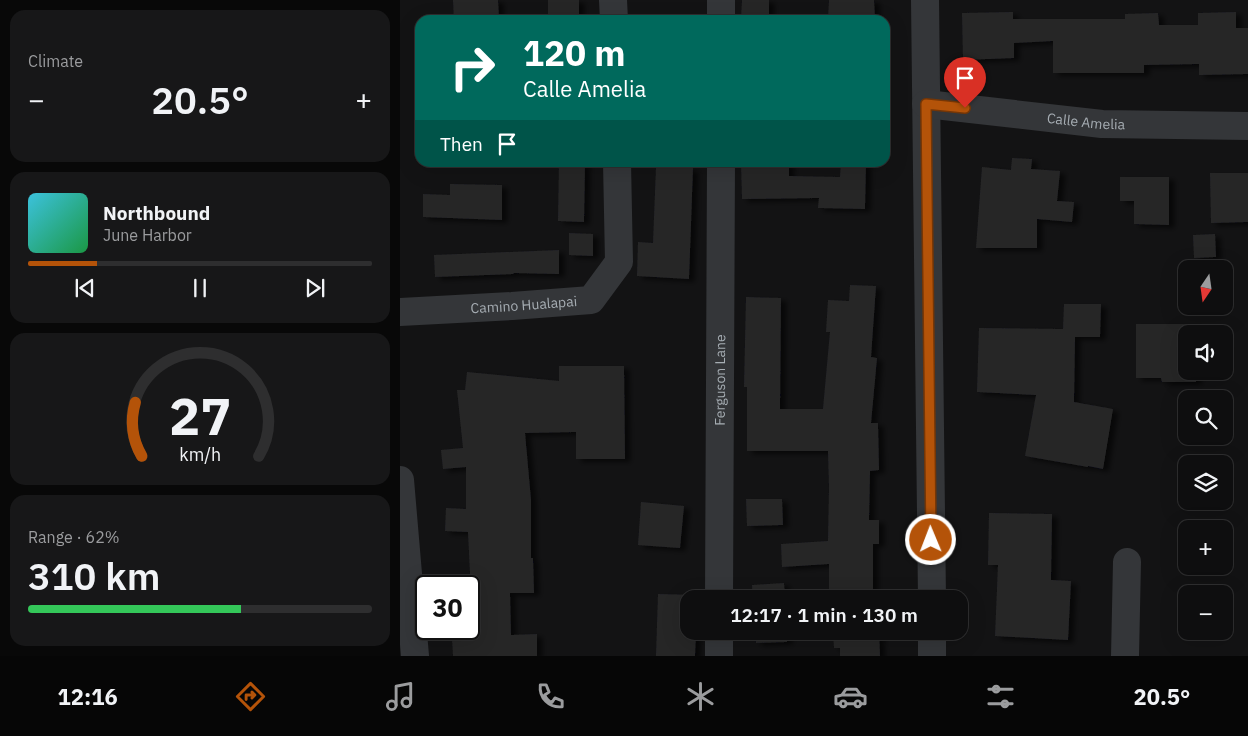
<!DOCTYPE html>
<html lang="en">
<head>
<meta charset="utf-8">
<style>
  :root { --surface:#0e0e0f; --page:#171718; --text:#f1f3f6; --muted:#9b9c9e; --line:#2e2e2f; --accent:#b45309 }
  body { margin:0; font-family:"IBM Plex Sans",sans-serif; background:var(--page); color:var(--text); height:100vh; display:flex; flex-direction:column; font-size:19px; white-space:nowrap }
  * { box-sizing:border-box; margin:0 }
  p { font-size:16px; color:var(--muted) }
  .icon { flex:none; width:28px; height:28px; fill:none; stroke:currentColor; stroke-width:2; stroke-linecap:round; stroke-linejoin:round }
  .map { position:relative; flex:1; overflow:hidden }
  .panel { display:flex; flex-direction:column; gap:10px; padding:10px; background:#080808; width:400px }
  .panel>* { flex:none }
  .banner { position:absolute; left:15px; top:15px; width:475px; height:152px; border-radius:15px; box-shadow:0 5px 20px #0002,0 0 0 1px var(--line); background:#00695c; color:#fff; overflow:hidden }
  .needle { width:32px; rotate:193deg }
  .buttons { position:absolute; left:778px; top:260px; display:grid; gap:10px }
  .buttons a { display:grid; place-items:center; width:55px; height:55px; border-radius:10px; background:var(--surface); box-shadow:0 5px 20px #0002,0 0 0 1px var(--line); font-size:25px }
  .speed { position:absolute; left:15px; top:575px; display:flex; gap:10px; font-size:25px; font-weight:700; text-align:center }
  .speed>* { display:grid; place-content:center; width:65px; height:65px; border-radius:50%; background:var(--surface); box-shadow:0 5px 20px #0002,0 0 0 1px var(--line); line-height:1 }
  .speed .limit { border:2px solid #111; border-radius:8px; background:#fff; color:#111 }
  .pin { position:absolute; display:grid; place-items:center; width:42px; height:42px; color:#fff; margin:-51px -21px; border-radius:50% 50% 50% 0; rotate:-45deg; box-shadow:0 0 5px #0007 }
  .pin .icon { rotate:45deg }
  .me { position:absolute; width:55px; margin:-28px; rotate:359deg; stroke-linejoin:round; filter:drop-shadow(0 0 4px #0008) }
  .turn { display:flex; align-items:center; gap:18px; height:105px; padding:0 25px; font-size:22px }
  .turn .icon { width:65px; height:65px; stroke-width:2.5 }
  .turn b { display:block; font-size:35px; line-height:42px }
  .then { display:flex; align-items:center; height:48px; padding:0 25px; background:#0003; gap:10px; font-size:19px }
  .big { font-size:38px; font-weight:600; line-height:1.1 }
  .panel .card { flex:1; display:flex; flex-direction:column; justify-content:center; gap:8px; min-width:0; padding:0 18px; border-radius:15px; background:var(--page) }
  .panel .dial { align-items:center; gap:0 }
  .dial svg { height:130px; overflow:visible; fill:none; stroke:var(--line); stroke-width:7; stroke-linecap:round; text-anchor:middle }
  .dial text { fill:var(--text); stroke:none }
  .song { display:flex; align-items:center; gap:15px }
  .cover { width:60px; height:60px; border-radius:8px; background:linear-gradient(135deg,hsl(190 70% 55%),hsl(140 70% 35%)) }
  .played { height:5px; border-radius:2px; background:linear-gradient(90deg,var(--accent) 20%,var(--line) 20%) }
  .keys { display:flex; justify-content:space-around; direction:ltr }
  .heat { display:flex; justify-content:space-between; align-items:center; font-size:28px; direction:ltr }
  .charge { height:8px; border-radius:4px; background:linear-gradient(90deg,#34c759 62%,var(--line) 0) }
  .trip { position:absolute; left:280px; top:590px; width:288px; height:50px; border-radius:15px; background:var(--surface); box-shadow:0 5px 20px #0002,0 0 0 1px var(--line); font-weight:600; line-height:50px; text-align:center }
  .menu { display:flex; height:80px; justify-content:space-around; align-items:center; background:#060606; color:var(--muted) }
  .menu .icon { width:35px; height:35px }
  .menu .selected { color:var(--accent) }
  .menu b { font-size:22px; color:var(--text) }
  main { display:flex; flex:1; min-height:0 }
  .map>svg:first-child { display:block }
  .building { fill:#262628; filter:url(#shadow) }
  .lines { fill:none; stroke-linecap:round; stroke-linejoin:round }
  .minor { stroke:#343639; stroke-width:28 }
  .route-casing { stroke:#753606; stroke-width:12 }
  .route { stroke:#b45309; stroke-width:9 }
  .labels { text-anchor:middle; stroke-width:5; stroke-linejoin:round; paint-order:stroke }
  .street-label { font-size:14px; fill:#a6adb3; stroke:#0e0e0f }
</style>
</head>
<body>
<main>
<section class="panel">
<div class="card"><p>Climate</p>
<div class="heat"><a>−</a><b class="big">20.5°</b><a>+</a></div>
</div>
<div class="card">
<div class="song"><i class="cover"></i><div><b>Northbound</b><p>June Harbor</p></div></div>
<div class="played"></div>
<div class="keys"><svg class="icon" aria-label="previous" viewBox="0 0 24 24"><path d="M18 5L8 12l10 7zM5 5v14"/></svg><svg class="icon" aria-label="pause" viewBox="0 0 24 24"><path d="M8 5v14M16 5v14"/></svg><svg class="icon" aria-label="next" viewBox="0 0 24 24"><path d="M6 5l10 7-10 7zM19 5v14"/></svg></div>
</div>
<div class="card dial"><svg viewBox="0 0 100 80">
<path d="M14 69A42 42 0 1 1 86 69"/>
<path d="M14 69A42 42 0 0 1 10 36" stroke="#b45309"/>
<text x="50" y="56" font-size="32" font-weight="700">27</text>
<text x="50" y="72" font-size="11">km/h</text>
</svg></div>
<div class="card"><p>Range · 62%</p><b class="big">310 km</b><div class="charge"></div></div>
</section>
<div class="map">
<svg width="848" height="656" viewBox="0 0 848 656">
  <defs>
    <filter id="shadow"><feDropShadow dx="5.5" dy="3" stdDeviation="2.5" flood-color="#0009"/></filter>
  </defs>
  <rect width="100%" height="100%" fill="#131314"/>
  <!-- building -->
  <path class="building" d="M 53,0 L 98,0 L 99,20 L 54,20 Z
    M 148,0 L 179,0 L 179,20 L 148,20 Z
    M 342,0 L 369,0 L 369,20 L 341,20 Z
    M 429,0 L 474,0 L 475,20 L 428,20 Z
    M 613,12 L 613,19 L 725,19 L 725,14 L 758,13 L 759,25 L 798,25 L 798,13 L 836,12 L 836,28 L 848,28 L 848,74 L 799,75 L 799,64 L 744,65 L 744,73 L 653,73 L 653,41 L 614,43 L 614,58 L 563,60 L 562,13 Z
    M 612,158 L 632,159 L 631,169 L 660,171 L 657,201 L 674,202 L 672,222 L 637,219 L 637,248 L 576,248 L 582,167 L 611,170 Z
    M 159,162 L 185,162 L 184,222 L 158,221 Z
    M 341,162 L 389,162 L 389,176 L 440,177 L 441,162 L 466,162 L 465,209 L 418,208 L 419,198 L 342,199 Z
    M 256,167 L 293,168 L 289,279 L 237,276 L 238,242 L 253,243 Z
    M 810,173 L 848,173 L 848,222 L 811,223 Z
    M 720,177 L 769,177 L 769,225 L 734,224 L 734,201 L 720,201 Z
    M 50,184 L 102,185 L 102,220 L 23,217 L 23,194 L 50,195 Z
    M 169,233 L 193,234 L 193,256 L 169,255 Z
    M 815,234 L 816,257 L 794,258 L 793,235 Z
    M 159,250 L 159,274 L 113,273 L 114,274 L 35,277 L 34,255 Z
    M 450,285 L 476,286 L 471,357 L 477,358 L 471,423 L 478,423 L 479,470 L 470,471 L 469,520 L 479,520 L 479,544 L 473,544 L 473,593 L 478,593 L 478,599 L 429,599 L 429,564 L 382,567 L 381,544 L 428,541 L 429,488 L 428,451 L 347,451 L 347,387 L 344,387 L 346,297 L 381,298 L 380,409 L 423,409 L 430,332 L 426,332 L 428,300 L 449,301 Z
    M 664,304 L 701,304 L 700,337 L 675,337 L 674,402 L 713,409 L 703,469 L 688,466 L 688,467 L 625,456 L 636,395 L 577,392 L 579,328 L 663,329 Z
    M 736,324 L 796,324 L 796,334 L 786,334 L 786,371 L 796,371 L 796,382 L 762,382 L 761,378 L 736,378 Z
    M 159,366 L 224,366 L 225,459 L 176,459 L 176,432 L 125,433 L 131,500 L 131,558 L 133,558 L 134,593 L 110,593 L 111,635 L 137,634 L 137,656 L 53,656 L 52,637 L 72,636 L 72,594 L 69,594 L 69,575 L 70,574 L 68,532 L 45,531 L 46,508 L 66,509 L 66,467 L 43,469 L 41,450 L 63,448 L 57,390 L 65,390 L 67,372 L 159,381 Z
    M 346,499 L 382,499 L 383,525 L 347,526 Z
    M 241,502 L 284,506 L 280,548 L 238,545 Z
    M 589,513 L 652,514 L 651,580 L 671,581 L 668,640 L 595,636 L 598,565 L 588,565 Z
    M 384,583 L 385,599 L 353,599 L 352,585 Z
    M 258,594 L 297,595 L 297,599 L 289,599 L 289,631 L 296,631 L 295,656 L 256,656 Z
    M 355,631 L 387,631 L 387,642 L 356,643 Z
    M 433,631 L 479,631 L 480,656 L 440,656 L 440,648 L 434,648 Z"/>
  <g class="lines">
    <!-- minor -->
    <g class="minor">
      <path d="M 213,0 L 214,20"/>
      <path d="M 525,0 L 532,599"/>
      <path d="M 321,20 L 321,0"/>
      <path id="s1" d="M 526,104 L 702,124 L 848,126"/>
      <path id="s2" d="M 0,312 L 112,306 L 191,300 L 219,262 L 217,162"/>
      <path d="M 0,480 L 15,656"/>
      <path id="s3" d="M 319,599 L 321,162"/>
      <path d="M 532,631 L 532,656"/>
      <path d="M 319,656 L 319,631"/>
      <path d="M 725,656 L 727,562"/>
    </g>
  </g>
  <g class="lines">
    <!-- route casing -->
    <g class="route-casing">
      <path id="route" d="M 531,540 L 526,104 L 565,108"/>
    </g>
    <!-- route -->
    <use href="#route" class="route"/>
  </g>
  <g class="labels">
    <!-- street labels -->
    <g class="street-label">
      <text dy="5" stroke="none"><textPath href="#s1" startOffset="161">Calle Amelia</textPath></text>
      <text dy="5" stroke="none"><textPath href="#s2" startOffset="124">Camino Hualapai</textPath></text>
      <text dy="5" stroke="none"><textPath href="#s3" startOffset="219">Ferguson Lane</textPath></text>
    </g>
  </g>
</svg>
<div class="buttons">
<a><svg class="needle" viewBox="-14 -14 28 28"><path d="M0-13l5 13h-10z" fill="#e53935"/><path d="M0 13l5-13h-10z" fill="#9b9c9e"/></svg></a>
<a><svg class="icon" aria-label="sound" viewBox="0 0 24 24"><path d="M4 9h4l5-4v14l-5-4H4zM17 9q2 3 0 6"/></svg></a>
<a><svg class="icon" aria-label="search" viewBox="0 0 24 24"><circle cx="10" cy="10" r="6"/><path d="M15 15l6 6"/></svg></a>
<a><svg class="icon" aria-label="layers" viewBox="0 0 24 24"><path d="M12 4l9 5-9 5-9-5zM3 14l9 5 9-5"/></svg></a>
<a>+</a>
<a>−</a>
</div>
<div class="speed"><div class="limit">30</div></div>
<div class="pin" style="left:565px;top:108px;background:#d93025"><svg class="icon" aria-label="arrive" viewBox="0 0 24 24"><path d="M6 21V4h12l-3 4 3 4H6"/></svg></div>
<svg class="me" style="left:531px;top:540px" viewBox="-20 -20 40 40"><circle r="17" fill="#b45309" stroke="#fff" stroke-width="3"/><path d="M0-11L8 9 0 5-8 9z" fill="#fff"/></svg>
<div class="trip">12:17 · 1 min · 130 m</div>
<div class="banner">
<div class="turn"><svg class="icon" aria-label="right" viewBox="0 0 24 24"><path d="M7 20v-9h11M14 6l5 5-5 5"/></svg><div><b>120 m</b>Calle Amelia</div></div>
<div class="then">Then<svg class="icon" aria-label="arrive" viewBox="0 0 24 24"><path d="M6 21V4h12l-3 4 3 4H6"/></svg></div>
</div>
</div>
</main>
<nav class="menu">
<b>12:16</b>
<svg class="icon selected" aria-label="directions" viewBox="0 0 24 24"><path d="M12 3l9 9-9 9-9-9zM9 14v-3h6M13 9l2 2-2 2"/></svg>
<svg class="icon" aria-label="music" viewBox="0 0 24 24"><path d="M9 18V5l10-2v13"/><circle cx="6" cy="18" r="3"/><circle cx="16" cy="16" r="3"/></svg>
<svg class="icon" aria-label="phone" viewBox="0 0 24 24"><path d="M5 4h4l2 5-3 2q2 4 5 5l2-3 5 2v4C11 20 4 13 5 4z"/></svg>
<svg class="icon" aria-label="climate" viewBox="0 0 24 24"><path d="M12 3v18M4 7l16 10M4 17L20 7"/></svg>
<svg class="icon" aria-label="car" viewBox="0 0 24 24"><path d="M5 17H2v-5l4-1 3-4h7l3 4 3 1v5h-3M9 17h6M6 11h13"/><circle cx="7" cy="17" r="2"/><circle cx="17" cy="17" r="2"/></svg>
<svg class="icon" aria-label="filters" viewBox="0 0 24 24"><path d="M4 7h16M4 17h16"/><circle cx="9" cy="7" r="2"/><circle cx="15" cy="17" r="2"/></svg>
<b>20.5°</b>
</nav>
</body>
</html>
